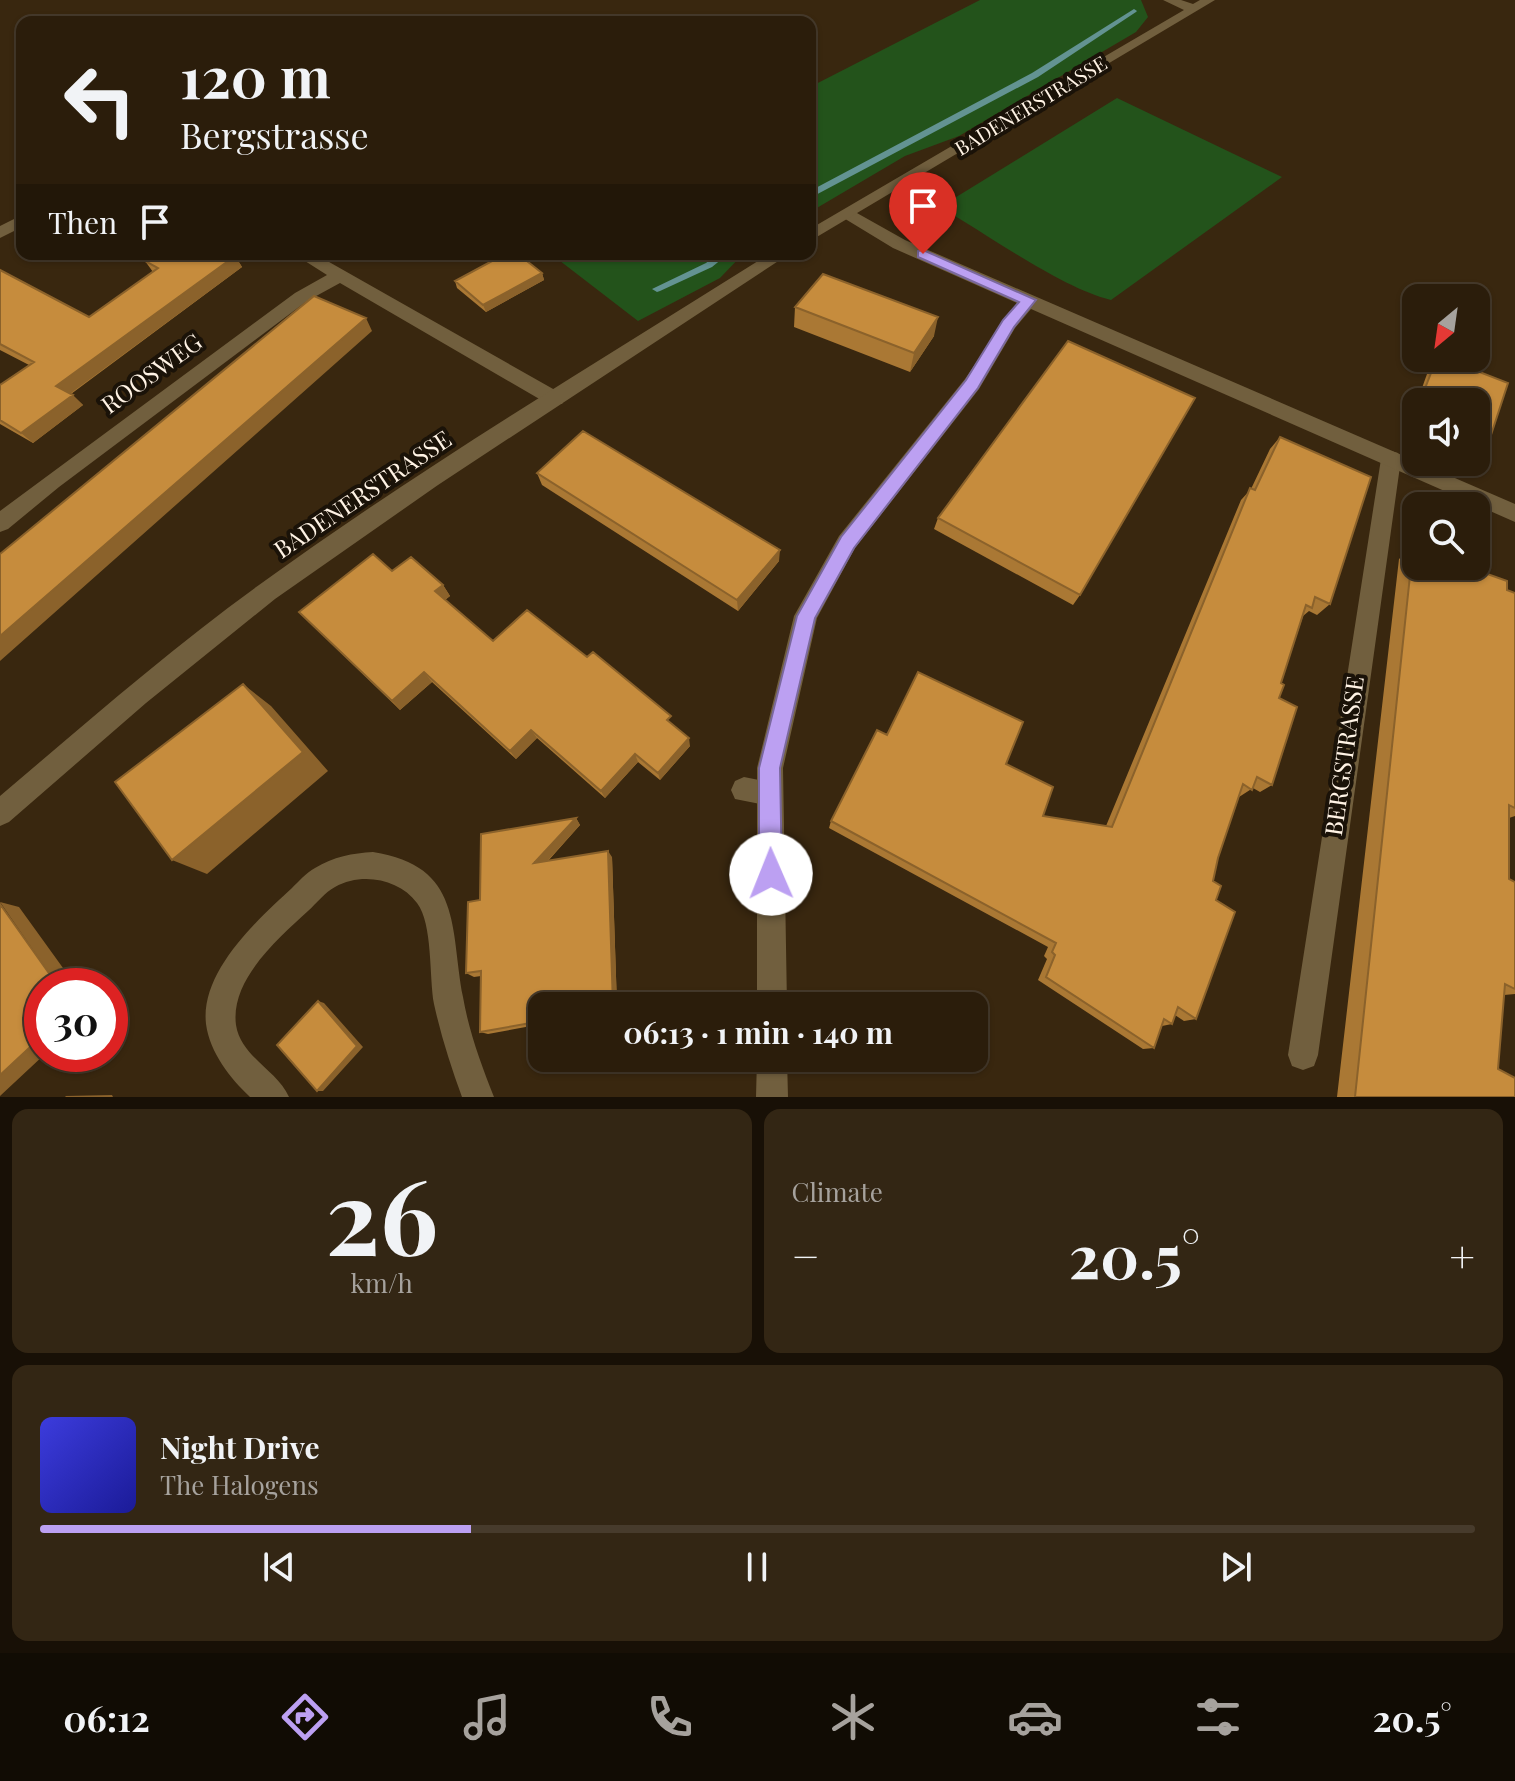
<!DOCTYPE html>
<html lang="en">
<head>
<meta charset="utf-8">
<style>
  :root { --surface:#2b1d0b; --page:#332614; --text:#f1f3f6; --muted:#a6a29d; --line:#473b2c; --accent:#bca0f2 }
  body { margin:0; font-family:"Playfair Display",serif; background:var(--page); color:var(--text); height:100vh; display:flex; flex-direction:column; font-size:30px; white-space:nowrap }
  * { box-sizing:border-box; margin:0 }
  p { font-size:26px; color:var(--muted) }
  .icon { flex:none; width:44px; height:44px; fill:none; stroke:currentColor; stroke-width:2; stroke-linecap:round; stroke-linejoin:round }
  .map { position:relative; height:1097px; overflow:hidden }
  .drawer { display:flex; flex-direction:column; gap:12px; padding:12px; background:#181006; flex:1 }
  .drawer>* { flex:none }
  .top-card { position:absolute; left:16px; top:16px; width:800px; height:244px; border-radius:16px; box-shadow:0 2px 6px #0004,0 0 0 2px var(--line); background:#2b1d0b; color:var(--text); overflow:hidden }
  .needle { width:52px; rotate:209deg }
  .tools { position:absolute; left:1402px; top:284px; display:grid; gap:16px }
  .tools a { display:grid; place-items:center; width:88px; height:88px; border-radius:16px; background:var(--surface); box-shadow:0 2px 6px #0004,0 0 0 2px var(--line); font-size:40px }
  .speed { position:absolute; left:24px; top:968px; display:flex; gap:16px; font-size:40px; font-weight:700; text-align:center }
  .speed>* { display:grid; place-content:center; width:104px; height:104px; border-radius:50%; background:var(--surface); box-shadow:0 2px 6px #0004,0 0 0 2px var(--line); line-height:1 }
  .speed .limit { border:12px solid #d22; background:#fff; color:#111 }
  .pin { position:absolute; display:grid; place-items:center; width:68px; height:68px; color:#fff; margin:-82px -34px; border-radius:50% 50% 50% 0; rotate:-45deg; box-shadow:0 0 8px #0007 }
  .pin .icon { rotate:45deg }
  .me { position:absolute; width:88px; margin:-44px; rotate:359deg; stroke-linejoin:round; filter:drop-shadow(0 0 6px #0008) }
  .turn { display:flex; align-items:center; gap:28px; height:168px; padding:0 32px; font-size:36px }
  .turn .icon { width:104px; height:104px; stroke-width:2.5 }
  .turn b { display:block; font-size:56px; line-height:68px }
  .then { display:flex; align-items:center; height:76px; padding:0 32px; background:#0003; gap:16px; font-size:30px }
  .big { font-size:60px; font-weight:700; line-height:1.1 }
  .drawer .widget { flex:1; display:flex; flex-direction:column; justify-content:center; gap:12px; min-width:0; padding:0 28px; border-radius:16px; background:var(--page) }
  .drawer .dial { align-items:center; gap:0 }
  .dial b { font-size:104px; line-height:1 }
  .song { display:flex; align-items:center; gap:24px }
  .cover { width:96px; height:96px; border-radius:12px; background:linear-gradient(135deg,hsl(240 70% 55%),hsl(240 70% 35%)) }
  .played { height:8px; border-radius:4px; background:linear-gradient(90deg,var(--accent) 30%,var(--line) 30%) }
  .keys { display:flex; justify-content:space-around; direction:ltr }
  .heat { display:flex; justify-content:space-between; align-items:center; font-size:44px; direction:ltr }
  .drawer .tiles { flex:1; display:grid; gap:12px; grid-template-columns:1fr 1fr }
  .widget:last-child { grid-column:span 2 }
  .trip { position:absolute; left:528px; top:992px; width:460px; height:80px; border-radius:16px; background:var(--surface); box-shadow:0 2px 6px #0004,0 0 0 2px var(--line); font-weight:700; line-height:80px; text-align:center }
  .menu { display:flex; height:128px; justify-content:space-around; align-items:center; background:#110c04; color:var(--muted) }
  .menu .icon { width:56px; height:56px }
  .menu .active { color:var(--accent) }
  .menu b { font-size:36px; color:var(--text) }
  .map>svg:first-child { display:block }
  .green { fill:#23531b }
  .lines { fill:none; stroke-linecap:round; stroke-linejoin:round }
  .stream { fill:#639392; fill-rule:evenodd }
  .service { fill:#715f3e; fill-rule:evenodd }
  .minor { fill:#715f3e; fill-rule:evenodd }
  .tertiary { fill:#715f3e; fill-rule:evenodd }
  .wall { fill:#aa7834 }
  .shaded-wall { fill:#8b622b }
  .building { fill:#c68c3d; stroke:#8b622b; stroke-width:2 }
  .route { fill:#bca0f2; stroke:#7a689d; stroke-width:2 }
  .labels { text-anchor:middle; stroke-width:8; stroke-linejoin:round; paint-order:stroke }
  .far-street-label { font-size:20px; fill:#fff3e5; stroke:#1a1208 }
  .street-label { font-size:24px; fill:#fff3e5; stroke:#1a1208 }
</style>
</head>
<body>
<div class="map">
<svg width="1515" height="1097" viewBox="0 0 1515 1097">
  <rect width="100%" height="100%" fill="#39270f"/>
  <!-- green -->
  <path class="green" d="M 980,0 L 1141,0 L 1148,17 L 1136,32 L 959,136 L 905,156 L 810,212 L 810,87 Z
    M 1117,98 L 1282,177 L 1111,300 C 1061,288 987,234 940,207 Z
    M 551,254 L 743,254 L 720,278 L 638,321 Z"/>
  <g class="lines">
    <!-- stream -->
    <path class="stream" d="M 1134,9 L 1137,11 L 1136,12 L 1038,77 L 810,198 L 810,191 L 1032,73 Z
      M 717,254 L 728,254 L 712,267 L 660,291 L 657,292 L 652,289 L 706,263 Z"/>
    <!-- service -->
    <path class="service" d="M 1391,451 L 1398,453 L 1401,459 L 1318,1055 L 1314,1066 L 1303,1070 L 1292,1066 L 1288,1055 L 1381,459 L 1384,453 Z
      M 744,777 L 779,784 L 783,793 L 779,802 L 770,806 L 735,799 L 731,790 L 735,781 Z
      M 373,852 C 463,866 450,928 463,997 C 469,1032 481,1064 494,1097 L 462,1097 C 451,1067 441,1036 434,1004 C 429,977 433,924 417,903 C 399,879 362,872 335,887 C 325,892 317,903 308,911 C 279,938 230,979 236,1025 C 241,1057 277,1070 289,1097 L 250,1097 C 230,1078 210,1053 206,1024 C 200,972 257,920 292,888 C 299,881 306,873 315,868 C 333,857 353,853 373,852 Z"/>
    <!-- minor -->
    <path class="minor" d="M 848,208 L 905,240 L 1515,504 L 1515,522 L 1031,309 L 1015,328 L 979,389 L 855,548 L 817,618 L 783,768 L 787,1006 L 757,1006 L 757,768 L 794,616 L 839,536 L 965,379 L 1017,303 L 893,248 L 842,217 L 840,213 Z
      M 22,215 L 22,227 L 0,238 L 0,226 Z
      M 294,254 L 315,254 L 562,394 L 565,399 L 562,404 L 548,404 L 340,283 L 307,301 L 59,487 L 8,529 L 0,532 L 0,511 L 295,293 L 327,275 Z
      M 757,1058 L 787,1058 L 788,1097 L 756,1097 Z"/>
    <!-- tertiary -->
    <path class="tertiary" d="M 1163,0 L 1181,0 L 1193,4 L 1200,0 L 1215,0 L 810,241 L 810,229 L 1184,10 Z
      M 769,254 L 789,254 L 438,485 L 275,599 L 146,703 L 9,822 L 0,826 L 0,796 C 85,724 169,650 259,585 C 423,466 598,362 769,254 Z"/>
  </g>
  <!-- wall -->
  <path class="wall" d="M 235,256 L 242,267 L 71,394 L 83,405 L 33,443 L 0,424 L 0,385 L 29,365 L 0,350 L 0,270 L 89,317 L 153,272 L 145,261 Z
    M 542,273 L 544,280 L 486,312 L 457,288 L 455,281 Z
    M 795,307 L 934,336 L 910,372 L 794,327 Z
    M 1446,359 L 1508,383 L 1489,441 L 1482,448 L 1476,445 L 1476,402 L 1417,402 L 1427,374 L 1433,368 L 1438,369 L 1439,366 Z
    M 1280,437 L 1330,604 L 1317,615 L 1309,611 L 1303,616 L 1281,683 L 1272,785 L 1260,792 L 1253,788 L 1239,797 L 1218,858 L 1213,881 L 1216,900 L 1196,1019 L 1184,1021 L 1175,1015 L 1172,1024 L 1162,1026 L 1154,1048 L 1143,1049 L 1038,980 L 1047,959 L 1044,956 L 1048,947 L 829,828 L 831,821 L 887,735 L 1006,764 L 1043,816 L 1106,826 L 1241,500 L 1251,489 L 1270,449 Z
    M 537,473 L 779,561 L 738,611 L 542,485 Z
    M 938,518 L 1080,595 L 1073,605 L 934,529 Z
    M 1413,547 L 1515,593 L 1515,816 L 1509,818 L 1509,879 L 1515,882 L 1515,994 L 1504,995 L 1498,1069 L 1515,1097 L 1337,1097 L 1399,559 Z
    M 443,585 L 450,596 L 445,600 L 493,641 L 673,725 L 690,746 L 660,780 L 638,762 L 605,798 L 537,738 L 516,759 L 432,682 L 400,710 L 299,612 Z
    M 576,818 L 580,825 L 548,861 L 612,857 L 617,1006 L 542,1006 L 542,1024 L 488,1034 L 480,1032 L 481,976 L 474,977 L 466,973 L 480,900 Z"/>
  <!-- shaded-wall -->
  <path class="shaded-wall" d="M 235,256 L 242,267 L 67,396 L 56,386 Z
    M 542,273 L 544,280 L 486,312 L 483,305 Z
    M 938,317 L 934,336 L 910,372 L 914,353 Z
    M 366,318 L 372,331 L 0,661 L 0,636 Z
    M 73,395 L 83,405 L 33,443 L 21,433 Z
    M 780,550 L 779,561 L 738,611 L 737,600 Z
    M 443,585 L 450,596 L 442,602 L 435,591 Z
    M 424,672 L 432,682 L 400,710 L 392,701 Z
    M 243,684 L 271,706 L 328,771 L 207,874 L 172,860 Z
    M 531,730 L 537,738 L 516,759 L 510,751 Z
    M 689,738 L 690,746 L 660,780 L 658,773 Z
    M 635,754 L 638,762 L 605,798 L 601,791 Z
    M 576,818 L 580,825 L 540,869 L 534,863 Z
    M 608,851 L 612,857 L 617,1006 L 613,1006 Z
    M 0,902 L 19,907 L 76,986 L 58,986 Z
    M 318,1001 L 324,1003 L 363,1047 L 323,1091 L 317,1091 Z
    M 42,1036 L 42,1054 L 45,1054 L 0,1096 L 0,1075 Z
    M 112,1095 L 113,1097 L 66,1097 L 65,1096 Z"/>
  <!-- building -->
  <path class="building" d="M 156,254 L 232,254 L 235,256 L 56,386 L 73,395 L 21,433 L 0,420 L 0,385 L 34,362 L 0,344 L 0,270 L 89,317 L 158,268 L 145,261 Z
    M 505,254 L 518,254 L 542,273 L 483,305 L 455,281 Z
    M 823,274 L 938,317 L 914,353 L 795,307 Z
    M 314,296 L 366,318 L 0,636 L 0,554 Z
    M 1068,341 L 1195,398 L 1080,595 L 938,518 Z
    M 1446,359 L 1508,383 L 1489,441 L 1476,436 L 1476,402 L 1423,402 L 1424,391 L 1433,368 L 1441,371 Z
    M 583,431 L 780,550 L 737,600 L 537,473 Z
    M 1280,437 L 1371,477 L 1330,604 L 1315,597 L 1312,608 L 1306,605 L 1281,683 L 1284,685 L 1279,698 L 1297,707 L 1272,785 L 1257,777 L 1252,790 L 1243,784 L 1218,858 L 1213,881 L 1221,886 L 1216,900 L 1235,912 L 1196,1019 L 1178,1007 L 1172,1024 L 1164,1019 L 1154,1048 L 1046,977 L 1055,955 L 1052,952 L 1056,943 L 831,821 L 877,730 L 887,735 L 918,672 L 1023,722 L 1006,764 L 1053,787 L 1043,816 L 1112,827 L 1250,488 L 1255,490 Z
    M 1413,547 L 1416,548 L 1416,566 L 1465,566 L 1507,581 L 1507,590 L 1515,593 L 1515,808 L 1509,805 L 1509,879 L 1515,882 L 1515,989 L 1505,984 L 1498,1069 L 1515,1078 L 1515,1097 L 1355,1097 Z
    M 373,554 L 392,571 L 411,557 L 443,585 L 435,591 L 493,641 L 527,610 L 587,657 L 593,652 L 671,716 L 667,720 L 689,738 L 658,773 L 635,754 L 601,791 L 531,730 L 510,751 L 424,672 L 392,701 L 299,612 Z
    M 243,684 L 303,752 L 172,860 L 115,782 Z
    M 576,818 L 534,863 L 608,851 L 613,1006 L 542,1006 L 542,1021 L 480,1032 L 481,971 L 466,973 L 468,902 L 480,900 L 481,834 Z
    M 0,904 L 58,986 L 42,986 L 42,1036 L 0,1075 Z
    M 318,1001 L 357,1046 L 317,1091 L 277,1045 Z"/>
  <!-- route -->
  <path class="route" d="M 923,250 L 1036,300 L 1014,327 L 978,388 L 854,548 L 815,618 L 780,768 L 782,874 L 779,882 L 771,885 L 763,882 L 759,874 L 759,768 L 797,616 L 841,537 L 966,380 L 1003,320 L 1019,302 L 918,257 L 918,251 Z"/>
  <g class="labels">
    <!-- far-street labels -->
    <g class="far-street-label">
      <text transform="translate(1031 106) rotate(-31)" y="7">BADENERSTRASSE</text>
    </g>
    <!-- street labels -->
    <g class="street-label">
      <text transform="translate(152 374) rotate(-36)" y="8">ROOSWEG</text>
      <text transform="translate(363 495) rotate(-34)" y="8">BADENERSTRASSE</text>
      <text transform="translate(1345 756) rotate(-82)" y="8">BERGSTRASSE</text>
    </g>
  </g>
</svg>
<div class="tools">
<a><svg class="needle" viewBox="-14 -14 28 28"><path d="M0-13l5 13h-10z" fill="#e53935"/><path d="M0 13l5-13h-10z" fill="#a6a29d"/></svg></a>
<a><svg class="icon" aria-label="sound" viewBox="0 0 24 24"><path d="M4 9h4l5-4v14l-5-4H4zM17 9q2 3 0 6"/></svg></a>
<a><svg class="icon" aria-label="search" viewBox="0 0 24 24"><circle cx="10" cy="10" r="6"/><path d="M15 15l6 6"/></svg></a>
</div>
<div class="speed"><div class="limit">30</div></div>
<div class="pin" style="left:923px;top:254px;background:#d93025"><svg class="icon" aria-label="arrive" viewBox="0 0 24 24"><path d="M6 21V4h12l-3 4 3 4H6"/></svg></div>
<svg class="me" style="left:771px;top:874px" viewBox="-20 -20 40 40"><circle r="19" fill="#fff"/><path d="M0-13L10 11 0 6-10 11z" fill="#bca0f2"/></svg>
<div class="trip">06:13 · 1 min · 140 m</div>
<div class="top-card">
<div class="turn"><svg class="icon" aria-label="left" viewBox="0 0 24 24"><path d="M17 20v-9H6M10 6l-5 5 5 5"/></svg><div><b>120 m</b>Bergstrasse</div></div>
<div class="then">Then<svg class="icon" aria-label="arrive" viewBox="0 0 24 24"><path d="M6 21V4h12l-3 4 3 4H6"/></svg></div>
</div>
</div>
<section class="drawer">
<div class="tiles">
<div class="widget dial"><b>26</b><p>km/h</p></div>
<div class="widget"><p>Climate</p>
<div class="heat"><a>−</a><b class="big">20.5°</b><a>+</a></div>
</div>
<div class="widget">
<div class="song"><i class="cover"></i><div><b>Night Drive</b><p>The Halogens</p></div></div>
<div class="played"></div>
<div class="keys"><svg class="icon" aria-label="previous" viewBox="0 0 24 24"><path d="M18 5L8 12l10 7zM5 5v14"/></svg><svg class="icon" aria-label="pause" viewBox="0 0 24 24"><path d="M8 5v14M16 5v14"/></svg><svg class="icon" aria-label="next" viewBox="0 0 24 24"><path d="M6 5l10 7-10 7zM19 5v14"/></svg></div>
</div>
</div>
</section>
<nav class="menu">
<b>06:12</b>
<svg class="icon active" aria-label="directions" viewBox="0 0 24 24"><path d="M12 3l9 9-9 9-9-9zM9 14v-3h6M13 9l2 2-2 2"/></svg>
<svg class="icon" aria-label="music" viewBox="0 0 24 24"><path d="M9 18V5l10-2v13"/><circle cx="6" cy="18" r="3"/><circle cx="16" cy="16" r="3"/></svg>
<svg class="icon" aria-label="phone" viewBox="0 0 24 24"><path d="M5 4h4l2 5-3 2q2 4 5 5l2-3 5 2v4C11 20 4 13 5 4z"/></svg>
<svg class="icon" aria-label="climate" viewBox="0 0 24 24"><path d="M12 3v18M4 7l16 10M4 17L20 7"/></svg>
<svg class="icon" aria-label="car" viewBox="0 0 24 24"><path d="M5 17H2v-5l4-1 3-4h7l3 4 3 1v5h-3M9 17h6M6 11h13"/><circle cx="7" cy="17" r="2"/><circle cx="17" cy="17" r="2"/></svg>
<svg class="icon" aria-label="filters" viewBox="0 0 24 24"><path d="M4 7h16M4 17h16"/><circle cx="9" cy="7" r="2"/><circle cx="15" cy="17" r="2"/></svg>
<b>20.5°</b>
</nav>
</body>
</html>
